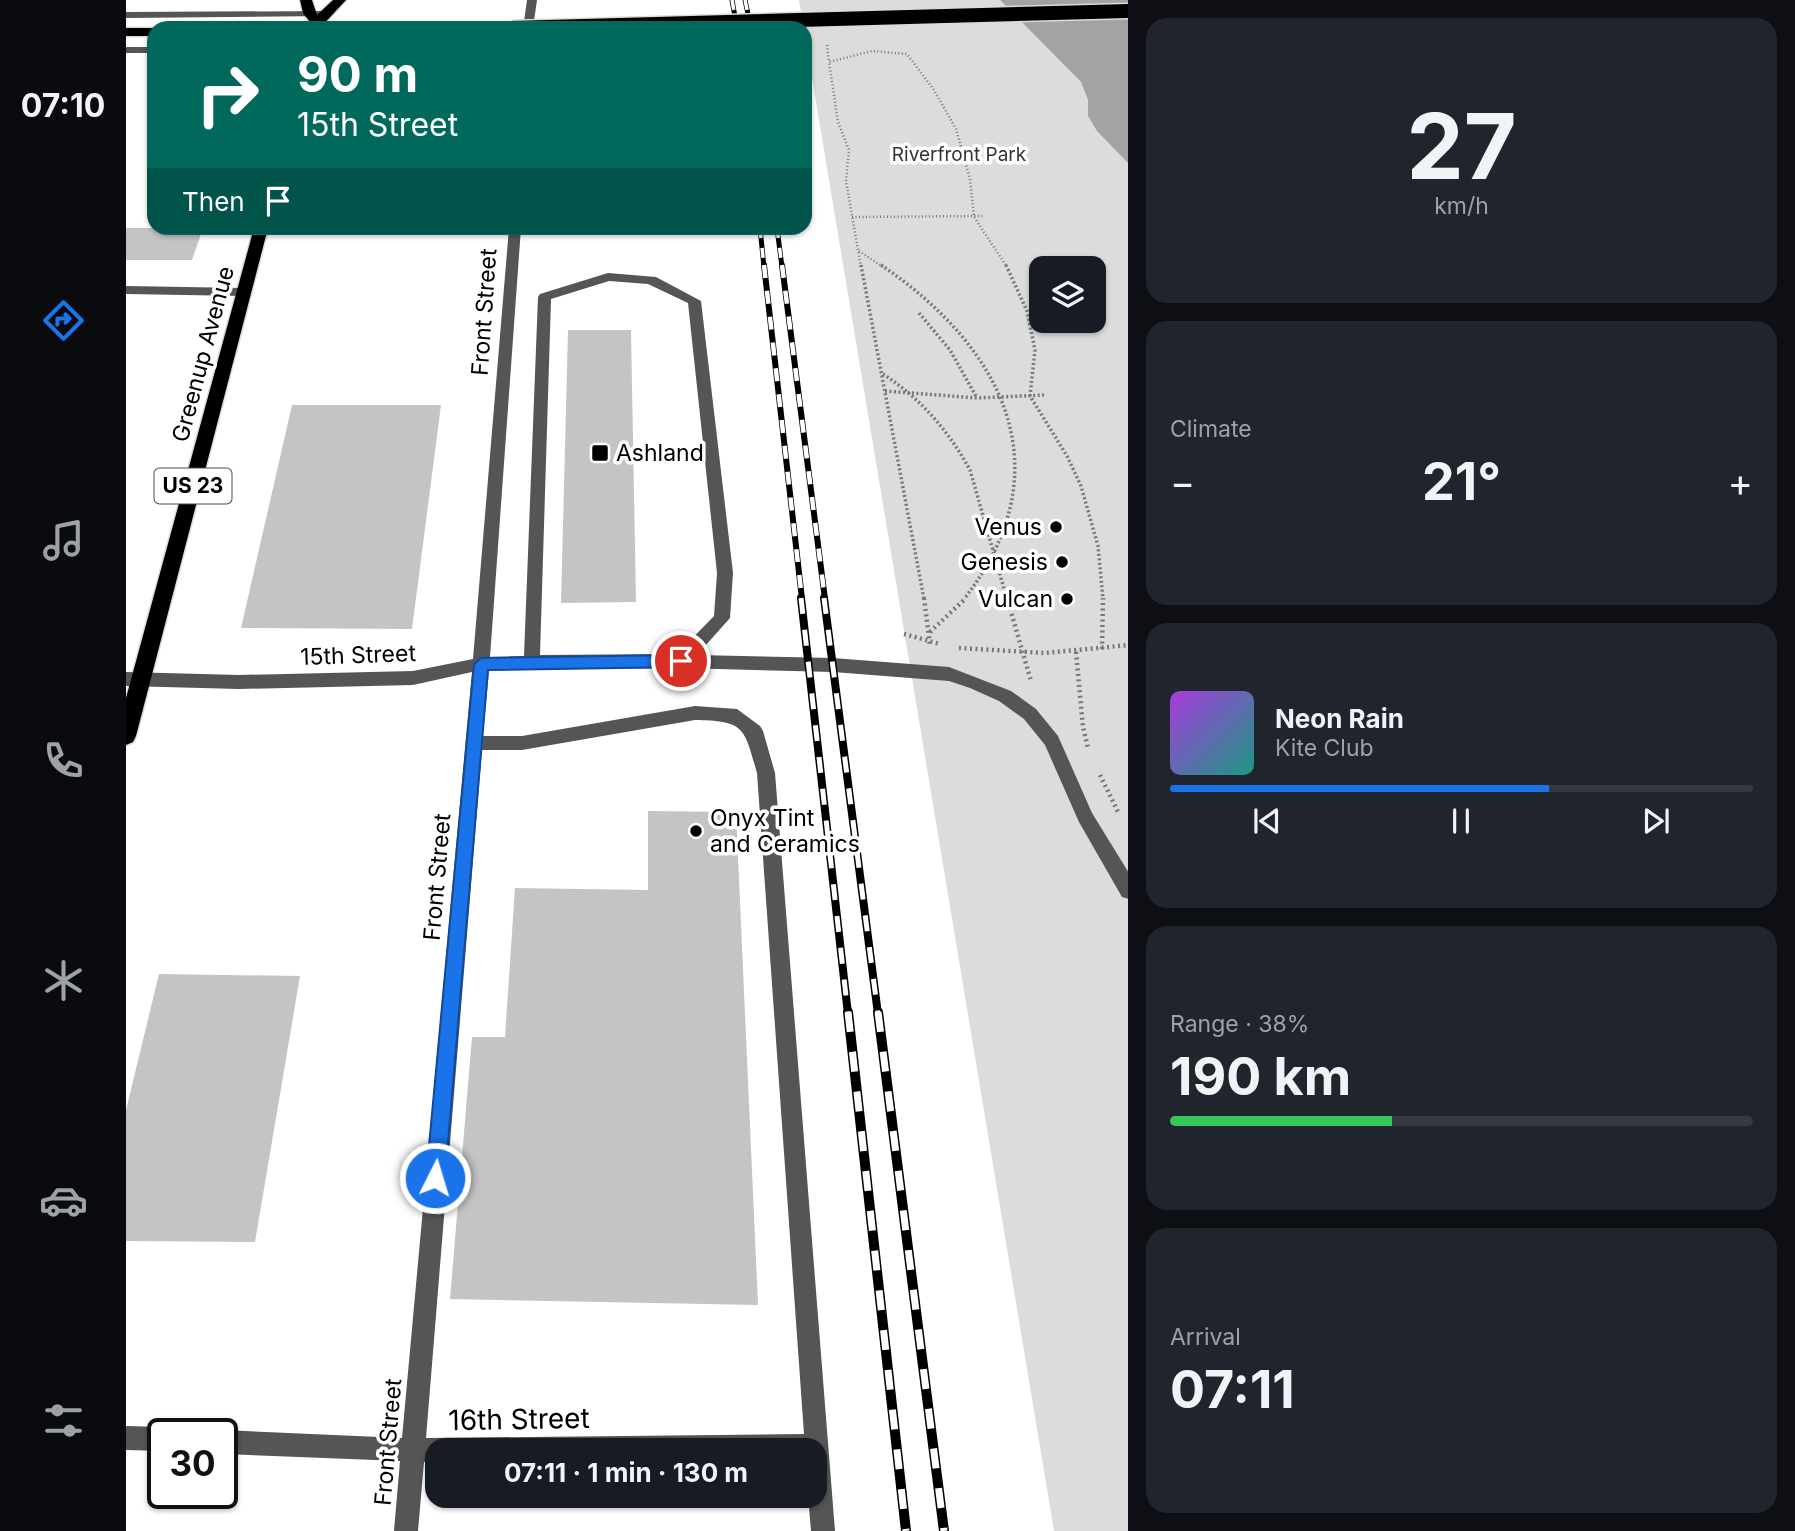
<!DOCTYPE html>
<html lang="en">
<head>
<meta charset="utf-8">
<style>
  :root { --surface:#171b24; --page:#20242c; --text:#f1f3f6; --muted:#9ea1a6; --line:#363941; --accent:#1a73e8 }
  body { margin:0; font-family:Inter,sans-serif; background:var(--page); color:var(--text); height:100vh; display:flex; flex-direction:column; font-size:26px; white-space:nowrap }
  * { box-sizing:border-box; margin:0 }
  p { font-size:23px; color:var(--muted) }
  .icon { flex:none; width:38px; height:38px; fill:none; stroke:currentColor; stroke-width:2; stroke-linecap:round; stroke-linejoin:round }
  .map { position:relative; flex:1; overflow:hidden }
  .side { display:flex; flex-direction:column; gap:18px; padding:18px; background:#0d0f14; width:667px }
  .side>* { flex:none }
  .banner { position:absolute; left:21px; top:21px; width:665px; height:214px; border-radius:21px; box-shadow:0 2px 5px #0004; background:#00695c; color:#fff; overflow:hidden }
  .fabs { position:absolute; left:903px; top:256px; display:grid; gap:14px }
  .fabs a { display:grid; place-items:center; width:77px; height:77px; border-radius:14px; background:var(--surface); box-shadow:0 2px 5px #0004; font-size:35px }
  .speed { position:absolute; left:21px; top:1418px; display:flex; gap:14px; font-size:35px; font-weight:700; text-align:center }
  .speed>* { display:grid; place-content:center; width:91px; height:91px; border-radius:50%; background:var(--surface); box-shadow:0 2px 5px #0004; line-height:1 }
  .speed .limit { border:4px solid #111; border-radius:10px; background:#fff; color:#111 }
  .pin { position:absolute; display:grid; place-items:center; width:60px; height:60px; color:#fff; margin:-30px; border:4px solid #fff; border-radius:50%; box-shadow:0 2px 7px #0007 }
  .me { position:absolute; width:77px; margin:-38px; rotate:5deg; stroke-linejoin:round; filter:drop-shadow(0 0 5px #0008) }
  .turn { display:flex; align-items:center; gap:24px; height:147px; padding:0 35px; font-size:32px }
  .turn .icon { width:91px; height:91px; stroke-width:2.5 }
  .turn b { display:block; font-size:49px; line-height:60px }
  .then { display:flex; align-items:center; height:66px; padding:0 35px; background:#0003; gap:14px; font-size:26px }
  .big { font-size:52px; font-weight:700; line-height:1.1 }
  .side .tile { flex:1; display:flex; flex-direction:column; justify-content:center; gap:10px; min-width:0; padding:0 24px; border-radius:21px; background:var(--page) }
  .side .dial { align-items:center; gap:0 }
  .dial b { font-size:91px; line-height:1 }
  .song { display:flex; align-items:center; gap:21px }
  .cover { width:84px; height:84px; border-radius:10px; background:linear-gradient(135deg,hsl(280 70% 55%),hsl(170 70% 35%)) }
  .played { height:7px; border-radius:4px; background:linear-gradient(90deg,var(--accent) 65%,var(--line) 65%) }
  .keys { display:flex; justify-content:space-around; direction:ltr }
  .heat { display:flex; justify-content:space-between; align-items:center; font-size:38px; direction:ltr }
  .charge { height:10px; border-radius:5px; background:linear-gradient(90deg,#34c759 38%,var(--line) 0) }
  .trip { position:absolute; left:299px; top:1438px; width:402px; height:70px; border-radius:21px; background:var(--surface); box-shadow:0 2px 5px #0004; font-weight:700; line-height:70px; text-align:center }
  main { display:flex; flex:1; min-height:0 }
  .tab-bar { display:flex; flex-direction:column; width:126px; justify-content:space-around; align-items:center; background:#090b0e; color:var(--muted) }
  .tab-bar .icon { width:49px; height:49px }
  .tab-bar .selected { color:var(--accent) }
  .tab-bar b { font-size:32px; color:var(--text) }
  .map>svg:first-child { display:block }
  .green { fill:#dcdcdc; fill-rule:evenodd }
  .water { fill:#a3a3a3 }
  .building { fill:#c4c4c4 }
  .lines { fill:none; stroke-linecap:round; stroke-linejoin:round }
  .highway-casing { stroke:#dbdbdb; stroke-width:3 }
  .path-far2 { stroke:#777; stroke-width:2.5; stroke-dasharray:1 2.5; stroke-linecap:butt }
  .path-far1 { stroke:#777; stroke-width:3.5; stroke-dasharray:2 2.5; stroke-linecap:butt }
  .path { stroke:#777; stroke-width:4.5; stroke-dasharray:2 3.5; stroke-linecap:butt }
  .minor { fill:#555; fill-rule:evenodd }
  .highway { fill:#000; fill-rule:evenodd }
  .rail-far3-casing { stroke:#000; stroke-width:5 }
  .rail-far2-casing { stroke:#000; stroke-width:6 }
  .rail-far1-casing { stroke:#000; stroke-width:8 }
  .rail-casing { stroke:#000; stroke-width:10 }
  .rail-far3 { stroke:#fff; stroke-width:3.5; stroke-dasharray:10; stroke-linecap:butt }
  .rail-far2 { stroke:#fff; stroke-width:4.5; stroke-dasharray:13; stroke-linecap:butt }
  .rail-far1 { stroke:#fff; stroke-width:5; stroke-dasharray:16; stroke-linecap:butt }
  .rail { stroke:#fff; stroke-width:7; stroke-dasharray:20; stroke-linecap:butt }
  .highway-bridge-casing { stroke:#dbdbdb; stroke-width:17; stroke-linecap:butt }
  .highway-bridge { stroke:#000; stroke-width:14 }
  .route { fill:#1a73e8; stroke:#114b97; stroke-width:2 }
  .poi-dot { fill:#000; stroke:#fff; stroke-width:2.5 }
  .labels { text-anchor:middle; stroke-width:7; stroke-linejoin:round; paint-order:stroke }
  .far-park-label { font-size:19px; fill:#333; stroke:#fff }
  .shield { fill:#fff; stroke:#4c4c4c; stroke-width:2 }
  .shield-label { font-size:21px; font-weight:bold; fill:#000 }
  .street-label { font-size:23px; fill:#000; stroke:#fff }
  .poi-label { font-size:23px; fill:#000; stroke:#fff; text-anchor:end }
  .near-street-label { font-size:28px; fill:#000; stroke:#fff }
</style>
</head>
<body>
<main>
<nav class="tab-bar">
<b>07:10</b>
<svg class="icon selected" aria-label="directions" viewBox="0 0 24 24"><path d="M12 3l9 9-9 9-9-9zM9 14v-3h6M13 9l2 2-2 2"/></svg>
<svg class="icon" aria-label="music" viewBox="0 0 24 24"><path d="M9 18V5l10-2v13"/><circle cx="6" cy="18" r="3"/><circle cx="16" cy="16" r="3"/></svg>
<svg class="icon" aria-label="phone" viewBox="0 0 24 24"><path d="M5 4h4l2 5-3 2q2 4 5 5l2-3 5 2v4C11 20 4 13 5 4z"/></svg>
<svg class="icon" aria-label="climate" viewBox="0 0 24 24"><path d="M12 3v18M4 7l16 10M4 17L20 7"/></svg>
<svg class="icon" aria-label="car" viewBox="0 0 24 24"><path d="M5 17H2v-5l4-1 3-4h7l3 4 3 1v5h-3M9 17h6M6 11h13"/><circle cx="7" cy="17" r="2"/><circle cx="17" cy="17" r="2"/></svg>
<svg class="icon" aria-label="filters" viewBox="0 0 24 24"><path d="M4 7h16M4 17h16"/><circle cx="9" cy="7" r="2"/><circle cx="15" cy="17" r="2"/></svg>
</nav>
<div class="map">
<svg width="1003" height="1531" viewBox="0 0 1003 1531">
  <rect width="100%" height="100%" fill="#fff"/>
  <!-- green -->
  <path class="green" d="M 673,0 L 874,0 L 955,82 L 962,100 L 962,116 L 1002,163 L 1002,1531 L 928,1531 ZM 915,268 L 968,268 L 968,320 L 915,320 Z"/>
  <!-- water -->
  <path class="water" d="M 874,0 L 1002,0 L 1002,163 L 971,131 L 962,116 L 962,100 L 955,82 Z"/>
  <!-- building -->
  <path class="building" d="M 0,228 L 77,228 L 66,260 L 0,260 Z
    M 442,330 L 505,330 L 510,602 L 435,603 Z
    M 166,405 L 315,405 L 286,629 L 115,628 Z
    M 522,811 L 610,812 L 632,1305 L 324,1299 L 346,1037 L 379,1037 L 389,888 L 522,890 Z
    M 33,974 L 174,976 L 129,1242 L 0,1241 L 0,1110 Z"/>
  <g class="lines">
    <!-- highway casing -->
    <g class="highway-casing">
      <path id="highway" d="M 174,0 L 186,0 L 191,15 L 207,0 L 220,0 L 194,28 L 182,28 L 184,22 L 177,13 Z
        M 0,28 L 28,28 L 28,36 L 0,36 Z
        M 128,228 L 142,228 L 10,736 L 7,742 L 0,745 L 0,698 Z"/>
    </g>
    <!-- path-far2 -->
    <path class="path-far2" d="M 701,45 L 703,62
      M 726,217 L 859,216
      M 733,251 L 757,267
      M 735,267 L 720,181 L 723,150 L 712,122 L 703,62 L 746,51 L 781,54 L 808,90 L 830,129 L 844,179 L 848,217 L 881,267"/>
    <!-- path-far1 -->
    <path class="path-far1" d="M 735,265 L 798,599
      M 755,265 C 878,348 939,470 838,599
      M 880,265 L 901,311 L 909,350 L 904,396 L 941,456 L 955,486 L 972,546 L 977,599
      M 793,313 L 824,350 L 851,398
      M 757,374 C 795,399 822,430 844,470 L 881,599
      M 759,391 L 851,398 L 918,395"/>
    <!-- path -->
    <path class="path" d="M 798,598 L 804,645
      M 881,598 L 905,681
      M 804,632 L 840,598
      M 778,634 L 814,644
      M 833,648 L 919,653 L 1003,645
      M 976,649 L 977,598
      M 950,652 L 957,727 L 962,748
      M 974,775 L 992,812"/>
    <!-- minor -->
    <path class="minor" d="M 401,0 L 411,0 L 407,28 L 397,28 Z
      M 207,11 L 208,13 L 203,16 L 0,18 L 0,12 Z
      M 0,47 L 28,47 L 28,53 L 0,53 Z
      M 383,228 L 395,228 L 364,657 L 398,656 L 412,297 L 414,294 L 482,273 L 530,277 L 575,301 L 607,573 L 604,618 L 571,655 L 707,658 L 823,667 L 885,691 L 910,709 L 932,736 L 966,813 L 1003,873 L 1003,899 L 996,897 L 953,822 L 919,745 L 898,719 L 873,701 L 844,688 L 823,681 L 707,672 L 555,668 L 363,670 L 357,736 L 396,736 L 569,706 L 611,709 L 634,726 L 637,731 L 649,773 L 709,1531 L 685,1531 L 682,1496 L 690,1496 L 690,1451 L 312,1451 L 312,1462 L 298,1462 L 292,1531 L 268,1531 L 274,1461 L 96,1454 L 96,1433 L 88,1433 L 96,1430 L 276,1438 L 346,672 L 287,685 L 113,689 L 0,686 L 0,672 L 113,675 L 287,671 L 347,659 ZM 483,281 L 522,284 L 562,303 L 591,573 L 588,616 L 551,654 L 414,655 L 425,299 ZM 569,720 C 619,721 618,727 631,773 L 678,1434 L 300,1438 L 356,750 L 396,750 Z
      M 0,286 L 118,288 L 124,292 L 118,296 L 0,294 Z
      M 0,1426 L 37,1427 L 47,1433 L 37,1433 L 37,1451 L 0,1450 Z"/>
    <!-- highway -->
    <use href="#highway" class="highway"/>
    <!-- rail-far3 casing -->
    <g class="rail-far3-casing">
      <path id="rail-far3" d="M 606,0 L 611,28
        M 619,0 L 625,28
        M 634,228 L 638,267
        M 651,228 L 656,267"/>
    </g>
    <!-- rail-far2 casing -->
    <g class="rail-far2-casing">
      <path id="rail-far2" d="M 638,265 L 676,599
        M 656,265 L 699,599"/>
    </g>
    <!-- rail-far1 casing -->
    <g class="rail-far1-casing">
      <path id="rail-far1" d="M 675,598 L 722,1014
        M 698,598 L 752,1014"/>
    </g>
    <!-- rail casing -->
    <g class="rail-casing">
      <path id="rail" d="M 722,1012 L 780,1531
        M 752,1012 L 818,1531"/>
    </g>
    <!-- rail-far3 -->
    <use href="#rail-far3" class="rail-far3"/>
    <!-- rail-far2 -->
    <use href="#rail-far2" class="rail-far2"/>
    <!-- rail-far1 -->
    <use href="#rail-far1" class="rail-far1"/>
    <!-- rail -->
    <use href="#rail" class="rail"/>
    <!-- highway-bridge casing -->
    <g class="highway-bridge-casing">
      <path id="highway-bridge" d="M 386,28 L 1003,11"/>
    </g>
    <!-- highway-bridge -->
    <use href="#highway-bridge" class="highway-bridge"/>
  </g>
  <!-- route -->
  <path class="route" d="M 555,655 L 563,661 L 555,667 L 362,670 L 319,1178 L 316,1185 L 309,1188 L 303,1185 L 300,1178 L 348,664 L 355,658 Z"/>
  <!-- markers -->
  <g class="poi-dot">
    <rect x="465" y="444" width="18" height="18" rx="3.5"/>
    <circle cx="930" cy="527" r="7"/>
    <circle cx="936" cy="562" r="7"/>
    <circle cx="941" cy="599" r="7"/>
    <circle cx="570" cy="831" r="7"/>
  </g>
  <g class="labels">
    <!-- far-park labels -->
    <g class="far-park-label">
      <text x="833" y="161">Riverfront Park</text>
    </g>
    <!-- shield labels -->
    <rect class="shield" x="28.5" y="468.5" width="77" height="35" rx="5"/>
    <g class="shield-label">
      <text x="67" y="493">US 23</text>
    </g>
    <!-- street labels -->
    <g class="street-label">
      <text transform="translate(358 312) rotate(-86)" y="8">Front Street</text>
      <text transform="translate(77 354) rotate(-75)" y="8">Greenup Avenue</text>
      <text transform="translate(232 655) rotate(-2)" y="8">15th Street</text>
      <text transform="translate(311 877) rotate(-85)" y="8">Front Street</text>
      <text transform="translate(262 1442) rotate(-85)" y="8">Front Street</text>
    </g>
    <!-- poi labels -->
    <g class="poi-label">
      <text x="490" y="461" text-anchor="start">Ashland</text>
      <text x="916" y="535">Venus</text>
      <text x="922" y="570">Genesis</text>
      <text x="927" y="607">Vulcan</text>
      <text x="584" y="826" text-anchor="start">Onyx Tint<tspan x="584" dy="26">and Ceramics</tspan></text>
    </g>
    <!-- near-street labels -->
    <g class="near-street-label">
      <text transform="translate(393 1419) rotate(-1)" y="10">16th Street</text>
    </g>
  </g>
</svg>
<div class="fabs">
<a><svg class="icon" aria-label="layers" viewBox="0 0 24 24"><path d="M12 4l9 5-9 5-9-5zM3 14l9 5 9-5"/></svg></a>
</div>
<div class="speed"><div class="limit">30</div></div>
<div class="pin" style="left:555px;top:661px;background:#d93025"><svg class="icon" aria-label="arrive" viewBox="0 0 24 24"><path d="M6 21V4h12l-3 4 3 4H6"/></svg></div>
<svg class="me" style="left:309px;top:1178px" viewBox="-20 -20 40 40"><circle r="17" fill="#1a73e8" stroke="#fff" stroke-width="3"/><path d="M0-11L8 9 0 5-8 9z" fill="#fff"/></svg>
<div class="trip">07:11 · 1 min · 130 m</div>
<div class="banner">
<div class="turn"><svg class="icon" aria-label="right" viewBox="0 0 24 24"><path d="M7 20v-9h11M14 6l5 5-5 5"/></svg><div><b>90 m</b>15th Street</div></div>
<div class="then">Then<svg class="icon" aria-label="arrive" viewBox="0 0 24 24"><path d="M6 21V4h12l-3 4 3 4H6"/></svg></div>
</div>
</div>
<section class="side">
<div class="tile dial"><b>27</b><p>km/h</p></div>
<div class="tile"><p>Climate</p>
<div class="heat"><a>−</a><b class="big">21°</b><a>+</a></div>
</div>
<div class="tile">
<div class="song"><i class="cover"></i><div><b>Neon Rain</b><p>Kite Club</p></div></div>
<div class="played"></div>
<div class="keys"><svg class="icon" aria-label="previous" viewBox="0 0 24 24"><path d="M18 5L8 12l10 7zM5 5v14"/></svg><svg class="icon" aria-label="pause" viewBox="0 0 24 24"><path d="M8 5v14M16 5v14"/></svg><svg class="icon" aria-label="next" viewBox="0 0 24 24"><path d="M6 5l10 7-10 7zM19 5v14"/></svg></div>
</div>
<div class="tile"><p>Range · 38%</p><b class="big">190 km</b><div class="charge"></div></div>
<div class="tile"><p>Arrival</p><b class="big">07:11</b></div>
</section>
</main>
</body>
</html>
